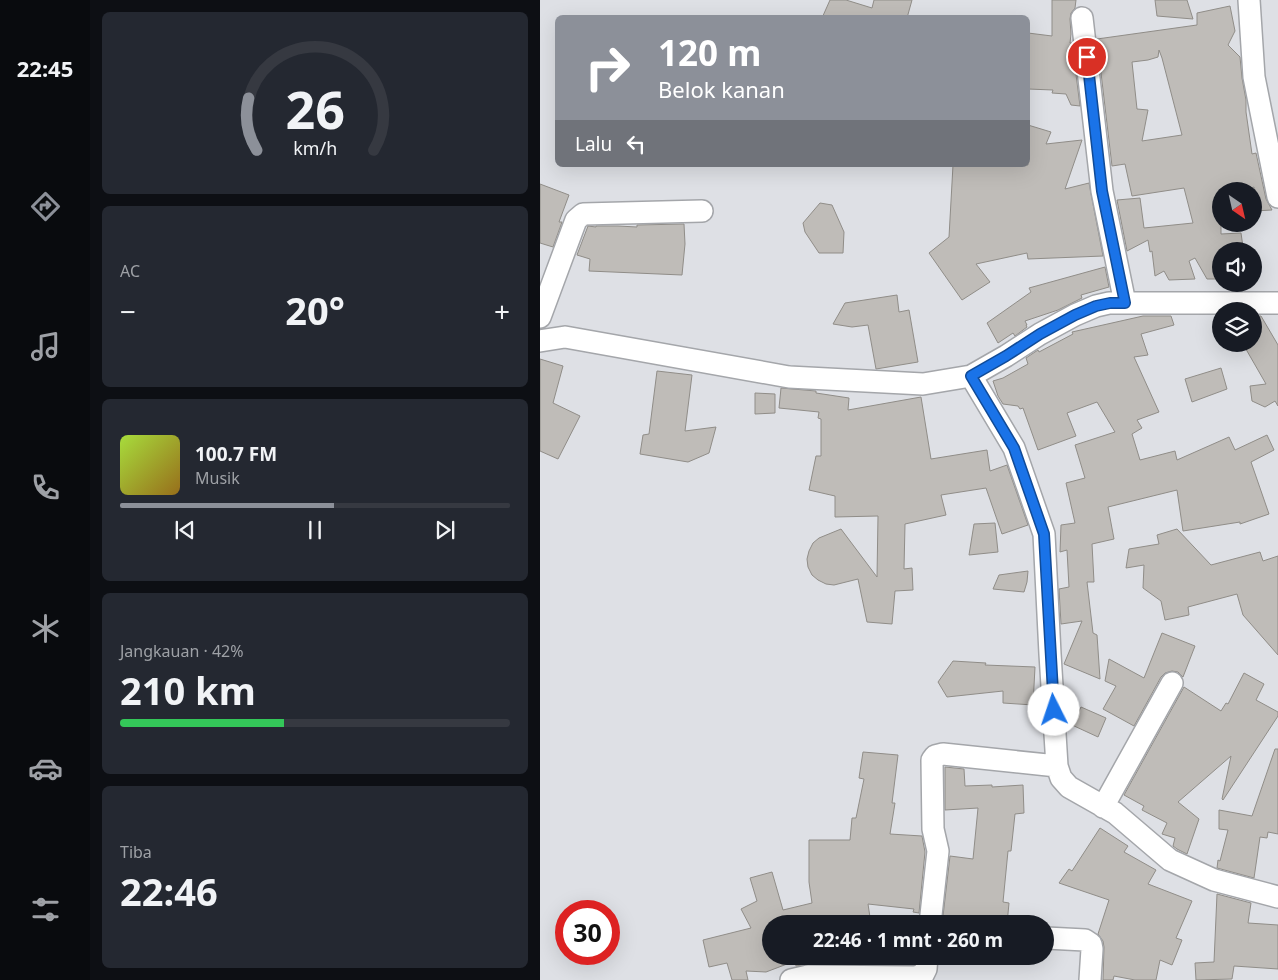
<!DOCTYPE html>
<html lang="id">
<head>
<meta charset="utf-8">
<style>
  :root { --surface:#171b24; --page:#242831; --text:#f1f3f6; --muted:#9ea1a6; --line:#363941; --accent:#8c9099 }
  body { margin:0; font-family:"Noto Sans",sans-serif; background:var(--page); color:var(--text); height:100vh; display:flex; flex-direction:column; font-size:19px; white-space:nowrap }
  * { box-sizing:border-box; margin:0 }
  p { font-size:16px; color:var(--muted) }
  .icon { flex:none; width:28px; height:28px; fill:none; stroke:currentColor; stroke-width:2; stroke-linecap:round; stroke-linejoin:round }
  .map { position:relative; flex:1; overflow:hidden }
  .drawer { display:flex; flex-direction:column; gap:12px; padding:12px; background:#0d0f14; width:450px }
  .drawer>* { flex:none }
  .hud { position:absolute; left:15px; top:15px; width:475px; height:152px; border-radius:8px; box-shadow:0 5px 20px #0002; background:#8c9099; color:#fff; overflow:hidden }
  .needle { width:32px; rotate:146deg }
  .fabs { position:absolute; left:672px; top:182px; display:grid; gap:10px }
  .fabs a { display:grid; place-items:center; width:50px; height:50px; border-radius:50%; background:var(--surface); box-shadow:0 5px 20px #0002; font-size:25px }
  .speed { position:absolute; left:15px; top:900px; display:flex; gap:10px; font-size:25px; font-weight:700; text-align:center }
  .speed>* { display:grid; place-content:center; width:65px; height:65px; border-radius:50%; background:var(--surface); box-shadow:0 5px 20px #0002; line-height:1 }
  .speed .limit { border:8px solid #d22; background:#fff; color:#111 }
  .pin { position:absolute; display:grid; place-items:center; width:42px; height:42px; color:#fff; margin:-21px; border:2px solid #fff; border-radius:50%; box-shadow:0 1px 5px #0007 }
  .me { position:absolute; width:55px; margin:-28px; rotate:356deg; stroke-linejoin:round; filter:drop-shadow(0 0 4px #0008) }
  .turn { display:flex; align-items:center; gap:18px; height:105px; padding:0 20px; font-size:22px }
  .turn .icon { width:65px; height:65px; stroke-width:2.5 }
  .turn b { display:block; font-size:35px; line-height:42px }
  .then { display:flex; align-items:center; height:48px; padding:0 20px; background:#0003; gap:10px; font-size:19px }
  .big { font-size:38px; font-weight:700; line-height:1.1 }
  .drawer .widget { flex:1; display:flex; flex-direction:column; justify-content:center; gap:8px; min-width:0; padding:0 18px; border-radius:8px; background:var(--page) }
  .drawer .dial { align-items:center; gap:0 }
  .dial svg { height:130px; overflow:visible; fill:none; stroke:var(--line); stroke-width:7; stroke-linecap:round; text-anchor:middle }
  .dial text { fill:var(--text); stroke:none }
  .song { display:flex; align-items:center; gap:15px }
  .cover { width:60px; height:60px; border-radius:8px; background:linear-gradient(135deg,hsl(80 70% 55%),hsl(40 70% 35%)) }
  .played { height:5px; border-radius:2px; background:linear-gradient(90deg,var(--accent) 55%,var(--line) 55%) }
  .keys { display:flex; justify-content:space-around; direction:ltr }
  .heat { display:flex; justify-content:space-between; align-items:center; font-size:28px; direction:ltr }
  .charge { height:8px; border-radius:4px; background:linear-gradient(90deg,#34c759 42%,var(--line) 0) }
  .trip { position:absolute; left:222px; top:915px; width:292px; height:50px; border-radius:25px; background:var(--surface); box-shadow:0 5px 20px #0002; font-weight:700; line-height:50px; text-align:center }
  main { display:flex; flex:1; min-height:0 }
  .dock { display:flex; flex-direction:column; width:90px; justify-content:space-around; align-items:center; background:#090b0e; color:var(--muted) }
  .dock .icon { width:35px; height:35px }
  .dock .selected { color:var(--accent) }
  .dock b { font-size:22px; color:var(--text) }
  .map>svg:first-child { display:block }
  .building { fill:#bfbcb8; stroke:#908d88; fill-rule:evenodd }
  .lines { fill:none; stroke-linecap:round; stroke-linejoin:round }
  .street-casing { stroke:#a4a6aa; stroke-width:24 }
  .street { stroke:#fff; stroke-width:21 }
  .route-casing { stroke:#114b97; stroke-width:12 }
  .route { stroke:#1a73e8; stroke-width:9 }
</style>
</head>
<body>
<main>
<nav class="dock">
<b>22:45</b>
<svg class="icon selected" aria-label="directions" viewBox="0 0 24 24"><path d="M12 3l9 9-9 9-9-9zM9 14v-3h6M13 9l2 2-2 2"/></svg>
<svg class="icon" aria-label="music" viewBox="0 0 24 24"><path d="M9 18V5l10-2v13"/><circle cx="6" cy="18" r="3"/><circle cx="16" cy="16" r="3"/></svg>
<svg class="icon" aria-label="phone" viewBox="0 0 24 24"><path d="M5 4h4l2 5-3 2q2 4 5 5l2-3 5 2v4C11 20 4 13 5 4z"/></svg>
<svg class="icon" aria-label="climate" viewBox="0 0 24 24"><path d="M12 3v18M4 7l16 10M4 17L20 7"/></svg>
<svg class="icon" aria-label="car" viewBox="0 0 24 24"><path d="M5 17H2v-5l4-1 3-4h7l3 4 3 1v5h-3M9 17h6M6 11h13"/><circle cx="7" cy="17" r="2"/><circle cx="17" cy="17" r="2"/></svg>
<svg class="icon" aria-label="filters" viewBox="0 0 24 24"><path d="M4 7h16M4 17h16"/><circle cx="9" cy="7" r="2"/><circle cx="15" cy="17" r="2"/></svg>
</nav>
<section class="drawer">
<div class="widget dial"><svg viewBox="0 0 100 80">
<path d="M14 69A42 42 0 1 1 86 69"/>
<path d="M14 69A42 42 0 0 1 9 37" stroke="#8c9099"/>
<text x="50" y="56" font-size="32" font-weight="700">26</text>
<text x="50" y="72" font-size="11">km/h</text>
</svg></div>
<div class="widget"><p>AC</p>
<div class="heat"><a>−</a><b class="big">20°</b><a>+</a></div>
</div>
<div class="widget">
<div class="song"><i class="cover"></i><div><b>100.7 FM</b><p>Musik</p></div></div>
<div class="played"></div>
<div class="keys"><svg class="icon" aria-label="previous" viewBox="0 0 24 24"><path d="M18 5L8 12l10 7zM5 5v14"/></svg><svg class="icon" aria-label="pause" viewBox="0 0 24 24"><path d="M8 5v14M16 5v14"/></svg><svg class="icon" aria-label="next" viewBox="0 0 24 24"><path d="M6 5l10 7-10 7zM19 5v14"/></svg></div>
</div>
<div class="widget"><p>Jangkauan · 42%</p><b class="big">210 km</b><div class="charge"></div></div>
<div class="widget"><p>Tiba</p><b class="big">22:46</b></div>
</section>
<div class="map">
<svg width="738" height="980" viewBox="0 0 738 980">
  <rect width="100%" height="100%" fill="#dee0e5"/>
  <!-- building -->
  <path class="building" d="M 290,0 L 306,0 L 332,8 L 334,0 L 372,0 L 367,18 L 282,18 Z
    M 512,0 L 536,0 L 535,8 L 531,13 L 530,19 L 531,34 L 530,43 L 532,43 L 540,106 L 531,105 L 526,94 L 512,93 L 513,90 L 488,89 L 488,33 L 512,36 Z
    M 615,0 L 647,0 L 653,19 L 617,16 Z
    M 690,6 L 695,31 L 688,45 L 700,57 L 702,78 L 706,100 L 706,112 L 712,154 L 716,153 L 726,199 L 732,210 L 714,211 L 714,187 L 702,191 L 681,191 L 681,234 L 701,233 L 703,247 L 686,251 L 681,251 L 681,279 L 667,279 L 655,258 L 649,261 L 655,279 L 629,280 L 624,271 L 615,276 L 612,251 L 610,252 L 608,240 L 587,251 L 577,200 L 600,198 L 604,228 L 653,223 L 644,188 L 592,196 L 585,164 L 572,166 L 557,39 L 657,25 L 657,13 ZM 619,50 L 622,58 L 642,135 L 602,141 L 608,110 L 597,109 L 592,62 L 608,60 L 618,57 Z
    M 488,125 L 511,132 L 506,144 L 542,140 L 525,189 L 549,183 L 563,256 L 488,259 L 487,253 L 436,264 L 450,282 L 422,300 L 389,253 L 409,237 L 413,165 L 488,165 Z
    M 0,184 L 29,195 L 19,222 L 22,222 L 13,247 L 0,243 Z
    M 280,203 L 292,205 L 304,232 L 303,253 L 279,253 L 265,232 L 263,223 Z
    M 144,224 L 145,244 L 142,275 L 49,271 L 50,259 L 37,255 L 48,226 L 56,227 L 56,226 L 78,226 L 97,227 L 97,225 Z
    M 565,267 L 569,287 L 541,295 L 542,298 L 518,310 L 485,321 L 487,325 L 486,325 L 487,327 L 475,336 L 473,333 L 458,343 L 447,323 L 491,292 L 489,288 Z
    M 357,295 L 359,312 L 369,310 L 378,362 L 336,369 L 328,325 L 312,327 L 293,324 L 305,303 Z
    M 603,316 L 631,316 L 634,325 L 601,334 L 608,355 L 594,357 L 619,412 L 597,420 L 602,428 L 592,434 L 600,460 L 635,451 L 637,460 L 689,437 L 695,450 L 727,435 L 734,450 L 711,462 L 729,514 L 700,524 L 700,522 L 643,531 L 637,490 L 568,507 L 574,539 L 552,544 L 554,582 L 547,582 L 553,633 L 557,635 L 560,679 L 524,664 L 542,621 L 521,624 L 519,589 L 529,587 L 527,550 L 520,552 L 521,525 L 535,523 L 526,483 L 545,478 L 535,445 L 575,432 L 557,402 L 527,413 L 536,436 L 498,450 L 483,408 L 480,409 L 478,406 L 463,404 L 458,396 L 453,381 L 463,378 L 488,364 L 486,358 L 498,350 L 499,352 L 533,334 L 532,332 Z
    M 714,316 L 721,316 L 738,345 L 738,406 L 735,401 L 725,407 L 712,401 L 710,386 L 726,384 L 703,344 L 714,344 Z
    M 0,359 L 23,366 L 13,403 L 40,416 L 18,459 L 0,451 Z
    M 681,368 L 687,389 L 652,402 L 645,379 Z
    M 117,371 L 152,375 L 145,431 L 176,427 L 169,453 L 148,462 L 100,454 L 103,435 L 109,434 Z
    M 241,388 L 276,391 L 276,393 L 309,398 L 308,410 L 381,397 L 391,459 L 447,450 L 450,471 L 467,465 L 488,525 L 462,534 L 446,488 L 401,495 L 406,515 L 365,524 L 364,569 L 372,568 L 373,590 L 355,591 L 352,624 L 327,622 L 318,579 L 294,585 L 286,584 L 278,580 L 272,575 L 268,567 L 267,559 L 269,551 L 273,543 L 279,538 L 301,529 L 337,577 L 338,516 L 295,517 L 295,496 L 269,490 L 276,456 L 281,456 L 281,419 L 278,418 L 279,412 L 239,408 Z
    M 215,393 L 235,394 L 235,413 L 215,414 Z
    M 455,523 L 458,552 L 429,555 L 434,524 Z
    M 637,529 L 671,565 L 720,552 L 723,561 L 738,556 L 738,655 L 703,615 L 697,594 L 648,607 L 649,615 L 625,620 L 621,601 L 603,588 L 604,565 L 586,568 L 589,549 L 619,544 L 617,535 Z
    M 488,571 L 487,582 L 484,592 L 453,589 L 459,575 Z
    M 622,633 L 655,646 L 643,677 L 638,672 L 632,671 L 625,673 L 621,677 L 594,726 L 563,709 L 576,686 L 565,681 L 569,659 L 604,678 Z
    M 413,661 L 446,663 L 445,665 L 495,667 L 493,705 L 463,703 L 463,691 L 407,697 L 398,682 Z
    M 704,673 L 724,684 L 716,700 L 738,712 L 738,716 L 683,800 L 682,799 L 691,756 L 638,802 L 659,819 L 647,854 L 637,849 L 633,846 L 635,838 L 622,834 L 627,823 L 602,810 L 604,806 L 584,795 L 644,687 L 681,711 L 686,703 L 688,704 Z
    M 541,707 L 566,718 L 558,737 L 532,725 Z
    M 735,749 L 738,749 L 738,834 L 728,832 L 727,838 L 720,837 L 714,878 L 677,868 L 678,860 L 680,861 L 688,830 L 679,829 L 679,810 L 712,816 Z
    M 323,752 L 358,755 L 352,803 L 355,803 L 350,834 L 382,836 L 385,852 L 379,913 L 373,912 L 374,909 L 328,904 L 331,924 L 231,924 L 231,956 L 278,956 L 279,964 L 268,964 L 256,966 L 255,961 L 226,972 L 206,971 L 208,980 L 192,980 L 187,963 L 169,967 L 163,940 L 211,928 L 201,909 L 217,901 L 210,878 L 232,872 L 243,910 L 272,903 L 269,882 L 269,840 L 310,840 L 312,818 L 316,818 L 324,779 L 319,778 Z
    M 405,767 L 424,769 L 425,786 L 452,785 L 452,787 L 483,785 L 484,813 L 475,814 L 471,851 L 468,851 L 463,902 L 469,903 L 467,924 L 431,924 L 417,922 L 418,918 L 403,916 L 410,856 L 433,859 L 438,808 L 405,810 Z
    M 560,828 L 588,846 L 584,852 L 616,870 L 608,884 L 652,901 L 636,938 L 642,940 L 632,965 L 620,960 L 616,980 L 595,980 L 574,976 L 573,980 L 563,980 L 564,947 L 563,941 L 558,934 L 569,900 L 519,883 L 529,869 L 532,871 Z
    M 677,894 L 711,903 L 708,923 L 738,925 L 738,969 L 694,966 L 692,979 L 656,980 L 655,963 L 674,962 Z"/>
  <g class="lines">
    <!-- street casing -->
    <g class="street-casing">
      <path id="street" d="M 709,0 L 714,77 L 738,197
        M 542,18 L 562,191 L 585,303
        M 0,317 L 36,220 L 43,214 L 162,211
        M 0,341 L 25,337 L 249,377 L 383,384 L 431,376 L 466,356 L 500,334 L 535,315 L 556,306 L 569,303 L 738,303
        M 431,376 L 474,448 L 504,534 L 510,654 L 517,766 L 521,778 L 529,787 L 575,813 L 630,860 L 674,880 L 738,897
        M 563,807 L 632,683
        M 390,924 L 398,851 L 393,829 L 392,760 L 395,756 L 403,754 L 517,766
        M 506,938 L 545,940 L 551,944 L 552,949 L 550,980
        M 251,980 L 268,976 L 375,977 L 383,975 L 386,969 L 387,956"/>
    </g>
    <!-- street -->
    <use href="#street" class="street"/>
  </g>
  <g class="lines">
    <!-- route casing -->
    <g class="route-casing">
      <path id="route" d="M 514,710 L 504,534 L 474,448 L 431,376 L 466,356 L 500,334 L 535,315 L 556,306 L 570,303 L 585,303 L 562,191 L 547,57"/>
    </g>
    <!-- route -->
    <use href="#route" class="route"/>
  </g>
</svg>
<div class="fabs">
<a><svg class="needle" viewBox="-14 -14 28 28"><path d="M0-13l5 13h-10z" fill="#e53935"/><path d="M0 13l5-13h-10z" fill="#9ea1a6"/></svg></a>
<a><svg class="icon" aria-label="sound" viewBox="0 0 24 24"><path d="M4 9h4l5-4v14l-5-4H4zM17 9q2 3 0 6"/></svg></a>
<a><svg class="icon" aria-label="layers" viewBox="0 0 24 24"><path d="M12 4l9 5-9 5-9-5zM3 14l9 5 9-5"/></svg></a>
</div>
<div class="speed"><div class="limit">30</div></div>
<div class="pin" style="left:547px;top:57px;background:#d93025"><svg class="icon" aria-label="arrive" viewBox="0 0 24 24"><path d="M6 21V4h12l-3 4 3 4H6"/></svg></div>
<svg class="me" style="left:514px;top:710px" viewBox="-20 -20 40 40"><circle r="19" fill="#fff"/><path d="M0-13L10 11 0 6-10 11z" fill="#1a73e8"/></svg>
<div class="trip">22:46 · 1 mnt · 260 m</div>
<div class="hud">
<div class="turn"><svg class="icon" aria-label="right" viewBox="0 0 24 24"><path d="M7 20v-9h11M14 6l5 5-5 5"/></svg><div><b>120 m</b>Belok kanan</div></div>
<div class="then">Lalu<svg class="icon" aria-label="left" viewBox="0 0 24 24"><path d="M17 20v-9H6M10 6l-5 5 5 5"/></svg></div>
</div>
</div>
</main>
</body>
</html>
